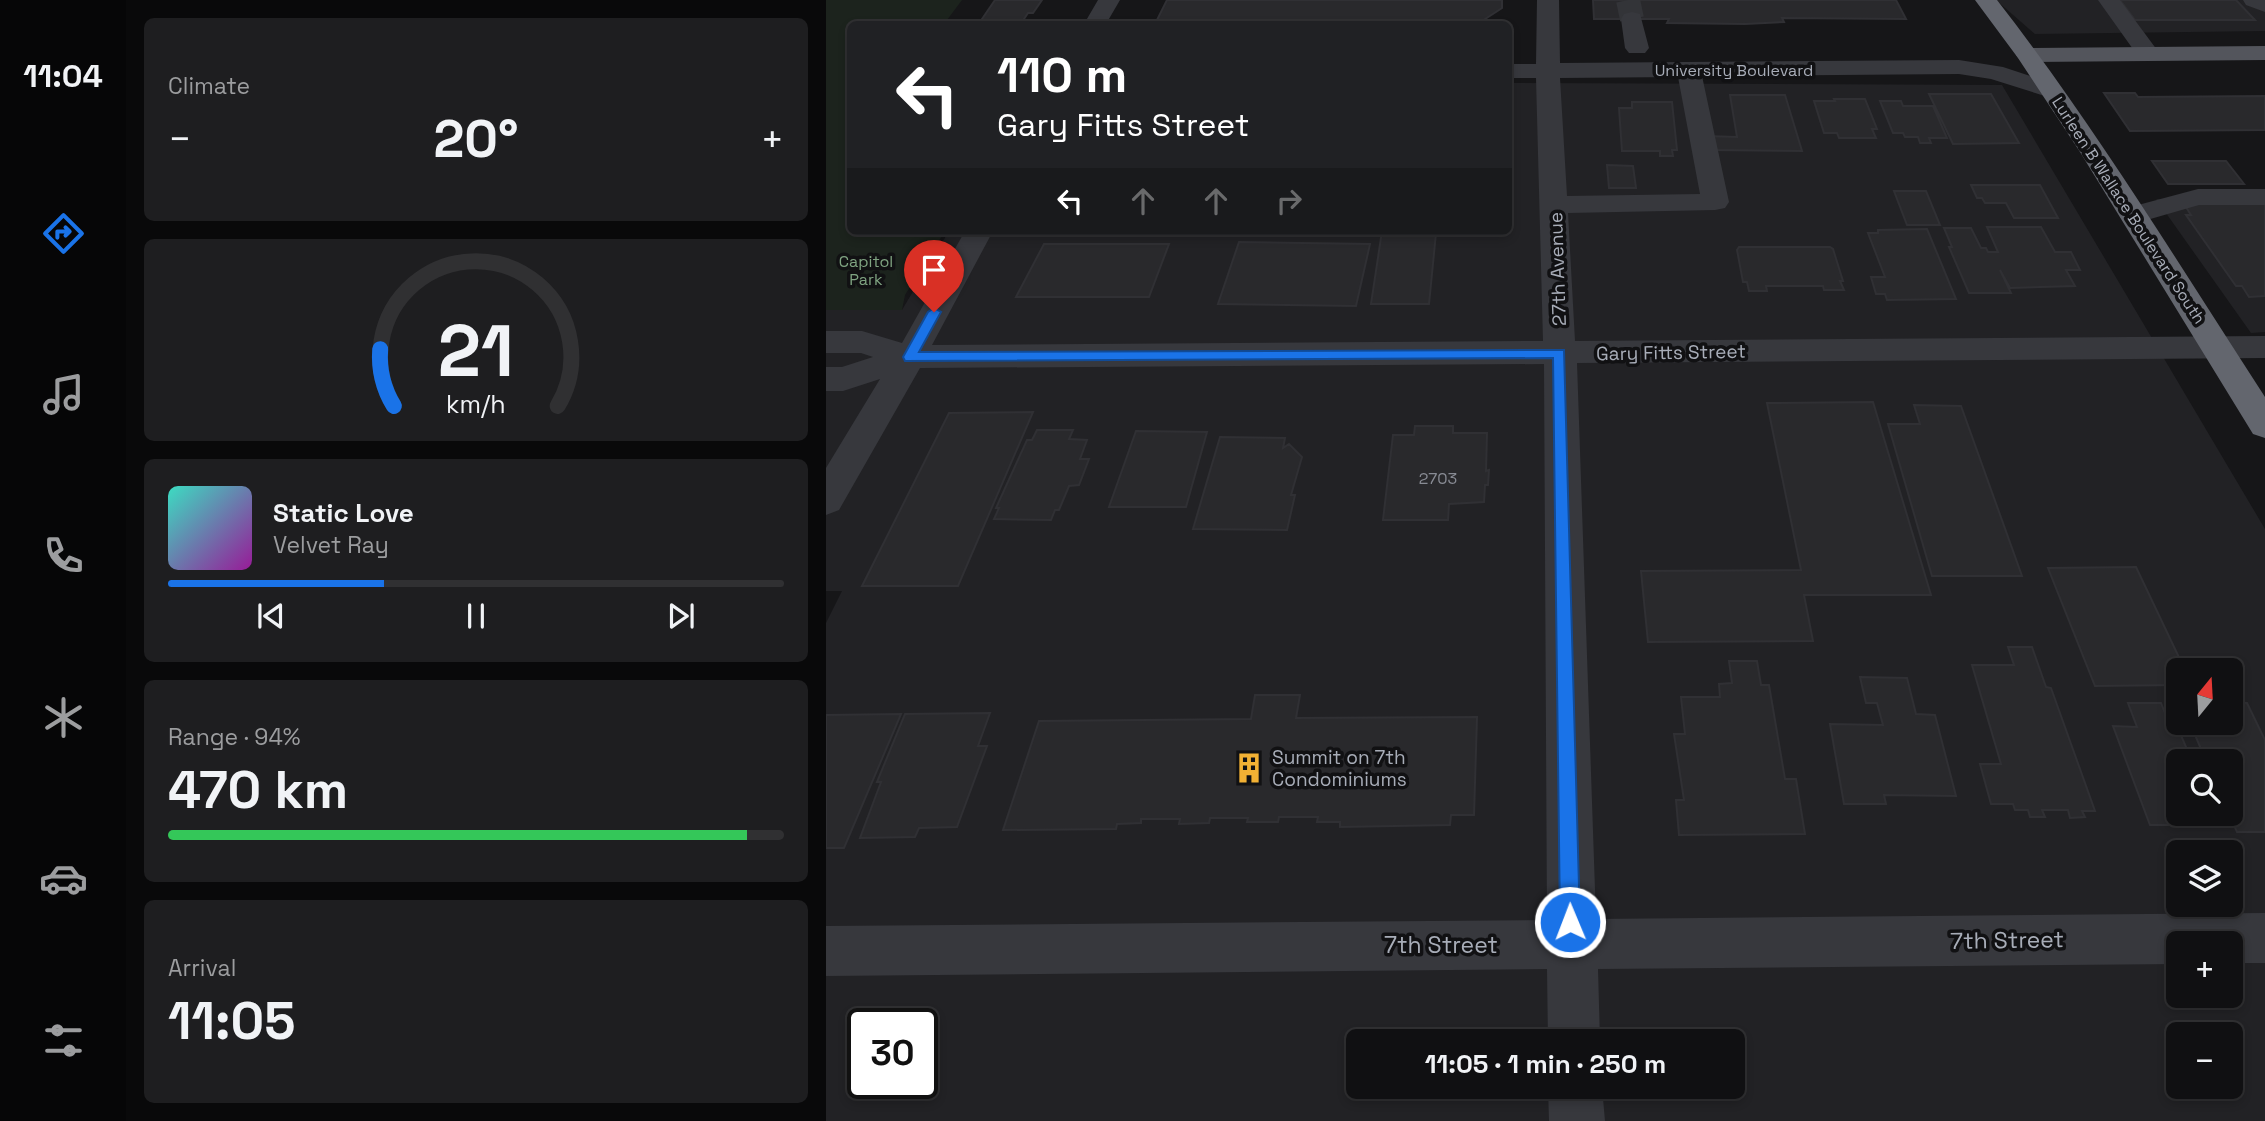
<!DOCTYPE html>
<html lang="en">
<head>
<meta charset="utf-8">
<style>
  :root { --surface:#101012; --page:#1e1e20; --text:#f1f3f6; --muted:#9c9d9f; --line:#303032; --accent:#1a73e8 }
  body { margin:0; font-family:"Space Grotesk",sans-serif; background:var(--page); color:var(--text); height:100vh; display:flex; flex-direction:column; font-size:26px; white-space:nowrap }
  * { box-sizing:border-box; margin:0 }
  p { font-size:23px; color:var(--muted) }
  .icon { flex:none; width:38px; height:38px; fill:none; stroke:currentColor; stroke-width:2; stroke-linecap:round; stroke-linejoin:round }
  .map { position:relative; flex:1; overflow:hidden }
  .panel { display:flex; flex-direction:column; gap:18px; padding:18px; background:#09090a; width:700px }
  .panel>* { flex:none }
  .guide { position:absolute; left:21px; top:21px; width:665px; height:214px; border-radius:10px; box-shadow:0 4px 10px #0003,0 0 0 2px var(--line); background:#202124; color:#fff; overflow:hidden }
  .needle { width:46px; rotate:18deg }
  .controls { position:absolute; left:1340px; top:658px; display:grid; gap:14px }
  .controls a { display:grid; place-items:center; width:77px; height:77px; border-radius:10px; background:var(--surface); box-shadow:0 4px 10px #0003,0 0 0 2px var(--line); font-size:35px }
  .speed { position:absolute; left:21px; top:1008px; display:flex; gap:14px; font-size:35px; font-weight:700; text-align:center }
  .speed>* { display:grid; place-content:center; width:91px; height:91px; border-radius:50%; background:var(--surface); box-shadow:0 4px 10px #0003,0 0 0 2px var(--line); line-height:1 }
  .speed .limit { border:4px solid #111; border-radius:10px; background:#fff; color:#111 }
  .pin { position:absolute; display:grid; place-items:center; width:60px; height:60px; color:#fff; margin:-72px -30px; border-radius:50% 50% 50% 0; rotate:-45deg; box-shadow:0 0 7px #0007 }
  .pin .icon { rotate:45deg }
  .me { position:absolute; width:77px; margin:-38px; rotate:359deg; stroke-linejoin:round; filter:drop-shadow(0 0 5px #0008) }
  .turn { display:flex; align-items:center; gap:24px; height:147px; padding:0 35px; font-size:32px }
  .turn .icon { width:91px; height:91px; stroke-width:2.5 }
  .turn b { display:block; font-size:49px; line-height:60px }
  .lanes { display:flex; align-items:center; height:66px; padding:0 35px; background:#0003; justify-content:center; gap:35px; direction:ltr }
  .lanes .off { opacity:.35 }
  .big { font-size:52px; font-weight:700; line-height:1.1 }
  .panel .card { flex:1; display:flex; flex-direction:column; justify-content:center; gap:10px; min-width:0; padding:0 24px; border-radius:10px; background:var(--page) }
  .panel .dial { align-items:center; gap:0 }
  .dial svg { height:182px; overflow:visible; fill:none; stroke:var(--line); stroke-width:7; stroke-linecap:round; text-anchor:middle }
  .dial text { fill:var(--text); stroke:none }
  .song { display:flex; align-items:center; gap:21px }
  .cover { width:84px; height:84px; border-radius:10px; background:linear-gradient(135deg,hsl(170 70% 55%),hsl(300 70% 35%)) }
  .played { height:7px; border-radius:4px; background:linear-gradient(90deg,var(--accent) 35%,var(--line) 35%) }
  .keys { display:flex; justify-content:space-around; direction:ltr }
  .heat { display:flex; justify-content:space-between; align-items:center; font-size:38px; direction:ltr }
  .charge { height:10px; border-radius:5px; background:linear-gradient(90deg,#34c759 94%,var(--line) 0) }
  .trip { position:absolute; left:520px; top:1029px; width:399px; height:70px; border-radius:10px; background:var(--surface); box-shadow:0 4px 10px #0003,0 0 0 2px var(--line); font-weight:700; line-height:70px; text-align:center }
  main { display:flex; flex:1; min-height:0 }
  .dock { display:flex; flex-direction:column; width:126px; justify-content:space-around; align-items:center; background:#060607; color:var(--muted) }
  .dock .icon { width:49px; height:49px }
  .dock .selected { color:var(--accent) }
  .dock b { font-size:32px; color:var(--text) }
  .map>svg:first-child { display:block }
  .built { fill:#222225; fill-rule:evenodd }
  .green { fill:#1c231d }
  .building { fill:#29292c; stroke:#303034; stroke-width:2 }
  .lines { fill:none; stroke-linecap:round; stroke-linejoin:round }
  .minor-tunnel { stroke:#333438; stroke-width:24; stroke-dasharray:24 12; stroke-linecap:butt }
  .minor { fill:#37383d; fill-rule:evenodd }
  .major { fill:#53555c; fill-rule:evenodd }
  .highway { fill:#63666e; fill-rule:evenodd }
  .route { fill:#1a73e8; stroke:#114b97; stroke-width:2 }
  .labels { text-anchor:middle; stroke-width:7; stroke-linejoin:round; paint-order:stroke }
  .far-street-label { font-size:16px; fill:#a8adb8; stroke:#111113 }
  .far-park-label { font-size:16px; fill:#7fa381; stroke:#111113 }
  .number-label { font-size:16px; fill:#888b94 }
  .street-label { font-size:19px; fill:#a8adb8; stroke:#111113 }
  .poi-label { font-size:19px; fill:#a8adb8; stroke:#111113; text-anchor:start }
  .near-street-label { font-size:23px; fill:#a8adb8; stroke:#111113 }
</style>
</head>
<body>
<main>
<nav class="dock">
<b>11:04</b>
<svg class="icon selected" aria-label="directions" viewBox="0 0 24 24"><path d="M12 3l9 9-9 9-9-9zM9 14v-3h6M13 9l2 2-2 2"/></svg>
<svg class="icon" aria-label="music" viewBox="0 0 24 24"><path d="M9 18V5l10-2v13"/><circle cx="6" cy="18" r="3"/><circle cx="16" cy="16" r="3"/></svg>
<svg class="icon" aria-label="phone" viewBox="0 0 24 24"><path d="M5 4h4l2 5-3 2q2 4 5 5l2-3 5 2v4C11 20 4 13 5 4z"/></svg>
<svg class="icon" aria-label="climate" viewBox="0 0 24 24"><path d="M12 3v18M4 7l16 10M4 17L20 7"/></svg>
<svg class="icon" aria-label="car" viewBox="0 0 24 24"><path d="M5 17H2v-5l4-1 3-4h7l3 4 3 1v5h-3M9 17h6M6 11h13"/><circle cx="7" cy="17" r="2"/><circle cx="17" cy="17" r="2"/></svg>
<svg class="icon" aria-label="filters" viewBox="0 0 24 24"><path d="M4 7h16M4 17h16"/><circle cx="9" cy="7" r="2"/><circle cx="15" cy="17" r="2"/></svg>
</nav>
<section class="panel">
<div class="card"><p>Climate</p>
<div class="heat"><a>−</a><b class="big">20°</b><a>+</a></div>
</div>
<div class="card dial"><svg viewBox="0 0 100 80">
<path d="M14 69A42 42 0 1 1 86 69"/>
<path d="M14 69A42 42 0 0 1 8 44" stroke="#1a73e8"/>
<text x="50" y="56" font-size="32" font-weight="700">21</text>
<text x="50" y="72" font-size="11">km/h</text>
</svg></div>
<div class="card">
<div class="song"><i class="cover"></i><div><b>Static Love</b><p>Velvet Ray</p></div></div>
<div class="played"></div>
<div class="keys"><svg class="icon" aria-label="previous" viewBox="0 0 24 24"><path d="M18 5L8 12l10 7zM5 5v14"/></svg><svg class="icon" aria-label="pause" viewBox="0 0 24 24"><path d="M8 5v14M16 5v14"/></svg><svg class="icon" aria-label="next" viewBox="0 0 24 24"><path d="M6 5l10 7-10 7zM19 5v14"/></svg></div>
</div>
<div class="card"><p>Range · 94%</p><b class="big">470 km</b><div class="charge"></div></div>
<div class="card"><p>Arrival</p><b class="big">11:05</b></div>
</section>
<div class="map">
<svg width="1439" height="1121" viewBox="0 0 1439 1121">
  <rect width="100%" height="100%" fill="#161618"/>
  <!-- built -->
  <path class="built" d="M 1170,0 L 1439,0 L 1439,31 L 1209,34 Z
    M 683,83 L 1176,85 L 1439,529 L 1439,1121 L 0,1121 L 0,623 L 16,591 L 0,591 L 0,310 L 76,310 L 123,231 L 682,231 ZM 1353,670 L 1405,670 L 1405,723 L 1353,723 ZM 1353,761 L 1405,761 L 1405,814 L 1353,814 ZM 1353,852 L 1405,852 L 1405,905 L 1353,905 ZM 1353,943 L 1405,943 L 1405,996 L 1353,996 ZM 37,1024 L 96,1024 L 96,1083 L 37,1083 ZM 1353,1034 L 1405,1034 L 1405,1087 L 1353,1087 ZM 532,1041 L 906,1041 L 906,1087 L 532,1087 Z
    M 1330,199 L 1439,200 L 1439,332 L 1425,333 Z"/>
  <!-- green -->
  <path class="green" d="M 0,0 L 136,0 L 118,24 L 24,24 L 24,231 L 119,231 L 79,295 L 76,310 L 0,310 Z"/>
  <!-- building -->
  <path class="building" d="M 169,0 L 216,0 L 207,13 L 202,13 L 196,22 L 154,22 Z
    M 341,0 L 676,0 L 676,8 L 656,21 L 330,22 Z
    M 767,0 L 1070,0 L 1080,19 L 956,18 L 958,22 L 919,24 L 841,23 L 843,19 L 768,19 Z
    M 1294,0 L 1410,0 L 1429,20 L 1309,20 Z
    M 1278,93 L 1309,93 L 1312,97 L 1439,96 L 1439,130 L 1304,131 Z
    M 1103,94 L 1165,94 L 1193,143 L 1127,144 Z
    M 904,95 L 959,95 L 976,151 L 884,150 L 881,136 L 911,137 Z
    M 1008,99 L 1039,99 L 1051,129 L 1046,129 L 1050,138 L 1013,138 L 1011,133 L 998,133 L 988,101 L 1009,101 Z
    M 1054,101 L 1075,101 L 1077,106 L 1107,106 L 1121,138 L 1103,138 L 1105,143 L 1094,143 L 1092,137 L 1079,137 L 1077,133 L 1067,133 Z
    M 806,102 L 846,102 L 851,150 L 846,150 L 847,156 L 834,156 L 834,151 L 796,151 L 793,108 L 806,108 Z
    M 1326,161 L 1400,161 L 1418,184 L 1342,184 Z
    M 781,165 L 807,166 L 810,188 L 783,188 Z
    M 1145,185 L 1214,185 L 1232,218 L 1188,218 L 1180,203 L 1159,203 L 1156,198 L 1151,198 Z
    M 1068,191 L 1100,191 L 1114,225 L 1081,225 Z
    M 1358,204 L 1439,204 L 1439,296 L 1423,297 L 1416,286 L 1410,286 L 1360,215 L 1365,215 Z
    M 1161,227 L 1215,227 L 1229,252 L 1245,252 L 1254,270 L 1240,270 L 1249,286 L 1184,288 L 1174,270 L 1185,293 L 1143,293 L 1123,247 L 1126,247 L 1118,228 L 1145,228 L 1155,248 L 1160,248 L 1162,252 L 1172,252 Z
    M 1101,229 L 1130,299 L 1061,300 L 1059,294 L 1050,294 L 1045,277 L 1059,277 L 1042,233 L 1052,233 L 1052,230 Z
    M 556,231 L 667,231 L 610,233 L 603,304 L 545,304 Z
    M 413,242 L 544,244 L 530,306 L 392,304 Z
    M 218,244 L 343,244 L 323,297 L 190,297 Z
    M 913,247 L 1004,247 L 1007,249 L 1017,281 L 1014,281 L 1018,290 L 998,290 L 997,286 L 940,286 L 941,291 L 923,291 L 921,282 L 917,282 L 911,250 Z
    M 1047,402 L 1105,595 L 978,595 L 987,641 L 822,642 L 815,571 L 975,570 L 941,403 Z
    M 1088,405 L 1135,406 L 1196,576 L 1106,576 L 1062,424 L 1094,424 Z
    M 207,412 L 132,586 L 36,586 L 123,413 Z
    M 589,426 L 627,426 L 627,433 L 661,433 L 660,471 L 663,470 L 662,485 L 659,485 L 658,502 L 623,504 L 622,520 L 557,520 L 567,435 L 588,435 Z
    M 211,430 L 247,430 L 243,439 L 261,440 L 254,459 L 263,459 L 253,485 L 243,486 L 233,510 L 229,510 L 225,520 L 168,519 L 173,508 L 170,508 L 201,440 L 206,440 Z
    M 310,431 L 381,432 L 360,507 L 283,507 Z
    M 394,437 L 459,438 L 457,448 L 463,444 L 476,457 L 465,495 L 469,495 L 461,530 L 367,529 Z
    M 1310,567 L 1359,670 L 1353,670 L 1353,685 L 1269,686 L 1222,568 Z
    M 1182,647 L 1206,647 L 1220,687 L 1225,688 L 1269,811 L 1256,811 L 1259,817 L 1244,818 L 1242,810 L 1216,810 L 1219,817 L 1204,817 L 1202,810 L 1189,810 L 1187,804 L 1165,804 L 1154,764 L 1175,764 L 1146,665 L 1188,665 Z
    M 903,661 L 931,661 L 935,685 L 943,685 L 959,779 L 970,779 L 979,834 L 853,835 L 850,800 L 858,800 L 848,734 L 859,734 L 855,697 L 894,697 L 893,684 L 906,683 Z
    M 1034,677 L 1081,678 L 1090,714 L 1109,715 L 1130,796 L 1058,795 L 1060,804 L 1018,804 L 1004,724 L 1057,725 L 1051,703 L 1040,703 Z
    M 429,695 L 474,695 L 470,718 L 651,717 L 648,815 L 625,815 L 624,825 L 514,827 L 514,822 L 491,822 L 492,817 L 453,817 L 452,822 L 421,822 L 422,818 L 384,818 L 383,823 L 353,824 L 354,819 L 315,819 L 315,823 L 291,824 L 290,829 L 177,830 L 213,721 L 425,719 Z
    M 1405,702 L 1421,703 L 1439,740 L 1439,832 L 1411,832 L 1403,814 L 1405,814 L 1405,761 L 1380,761 L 1364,723 L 1405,723 Z
    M 1302,703 L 1335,703 L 1344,726 L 1351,726 L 1366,761 L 1353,761 L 1353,814 L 1388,814 L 1393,825 L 1324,825 L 1287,726 L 1311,727 Z
    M 164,713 L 152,746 L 161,746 L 131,827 L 93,828 L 89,837 L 34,838 L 55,782 L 51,782 L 79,714 Z
    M 75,714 L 18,848 L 0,848 L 0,715 Z"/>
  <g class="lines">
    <!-- minor-tunnel -->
    <path class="minor-tunnel" d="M 802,0 L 806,19"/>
    <!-- minor -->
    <path class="minor" d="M 272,0 L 294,0 L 280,24 L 258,24 Z
      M 711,0 L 733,0 L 734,63 L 1133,60 L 1177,67 L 1234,86 L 1237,91 L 1234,96 L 1225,98 L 1165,79 L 1133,74 L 876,76 L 903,202 L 899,208 L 889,210 L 742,213 L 749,341 L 1439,336 L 1439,358 L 751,363 L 770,919 L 1439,913 L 1439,963 L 1405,963 L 1405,943 L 1353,943 L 1353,964 L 772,969 L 774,1041 L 722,1041 L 721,969 L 0,976 L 0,926 L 721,920 L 718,364 L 94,368 L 13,510 L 0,515 L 0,468 L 54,379 L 17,391 L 0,391 L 0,367 L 16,367 L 47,357 L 35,353 L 0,353 L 0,331 L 36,331 L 76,343 L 139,231 L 167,231 L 106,345 L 717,341 L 710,78 L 682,78 L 682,64 L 710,64 ZM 852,77 L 874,194 L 741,196 L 734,78 Z
      M 1272,0 L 1294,0 L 1334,54 L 1330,59 L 1314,59 Z
      M 1417,0 L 1439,0 L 1439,12 L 1420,5 Z
      M 806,12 L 814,14 L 823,48 L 819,53 L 803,53 L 799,48 L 795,19 L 798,14 Z
      M 1372,189 L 1439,189 L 1439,205 L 1373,205 L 1307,224 L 1297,221 L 1293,215 L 1297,209 Z
      M 722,1087 L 776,1087 L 779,1121 L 723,1121 Z"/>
    <!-- major -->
    <path class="major" d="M 1439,46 L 1439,60 L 1202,62 L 1194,60 L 1190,55 L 1194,50 L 1202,48 Z"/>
    <!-- highway -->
    <path class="highway" d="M 1149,0 L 1171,0 C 1269,126 1352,263 1439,397 L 1439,438 L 1427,434 L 1254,152 L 1192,58 Z"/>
  </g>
  <!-- route -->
  <path class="route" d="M 108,308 L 115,312 L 93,352 L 738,350 L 754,922 L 751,929 L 744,932 L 737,929 L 734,922 L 727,358 L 79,361 L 77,357 L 102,312 Z"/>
  <!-- icons -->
  <defs>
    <g id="building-bare" transform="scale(2.415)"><path d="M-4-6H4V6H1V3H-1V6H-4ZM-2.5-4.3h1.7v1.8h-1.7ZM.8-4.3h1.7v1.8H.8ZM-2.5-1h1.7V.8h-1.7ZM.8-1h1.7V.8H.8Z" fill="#f2b134" stroke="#111113" stroke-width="2.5" paint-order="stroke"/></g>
  </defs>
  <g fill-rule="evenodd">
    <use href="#building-bare" x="423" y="768"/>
  </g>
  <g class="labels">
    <!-- far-street labels -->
    <g class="far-street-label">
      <text x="908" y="76">University Boulevard</text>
      <text transform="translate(1303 210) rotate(57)" y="6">Lurleen B Wallace Boulevard South</text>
    </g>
    <!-- far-park labels -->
    <g class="far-park-label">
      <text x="40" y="267">Capitol<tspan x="40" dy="18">Park</tspan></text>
    </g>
    <!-- number labels -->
    <g class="number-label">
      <text x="612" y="484">2703</text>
    </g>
    <!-- street labels -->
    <g class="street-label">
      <text transform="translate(731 269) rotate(-92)" y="7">27th Avenue</text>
      <text transform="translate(845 352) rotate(-1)" y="7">Gary Fitts Street</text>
    </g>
    <!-- poi labels -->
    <g class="poi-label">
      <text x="446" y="764">Summit on 7th<tspan x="446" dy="22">Condominiums</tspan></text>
    </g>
    <!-- near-street labels -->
    <g class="near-street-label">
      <text transform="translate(1181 940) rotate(-1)" y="8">7th Street</text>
      <text x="615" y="953">7th Street</text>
    </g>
  </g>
</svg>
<div class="controls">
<a><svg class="needle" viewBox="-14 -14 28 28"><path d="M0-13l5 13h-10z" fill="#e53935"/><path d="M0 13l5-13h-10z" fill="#9c9d9f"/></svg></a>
<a><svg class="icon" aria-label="search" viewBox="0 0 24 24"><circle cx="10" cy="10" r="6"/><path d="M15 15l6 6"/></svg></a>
<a><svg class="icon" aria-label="layers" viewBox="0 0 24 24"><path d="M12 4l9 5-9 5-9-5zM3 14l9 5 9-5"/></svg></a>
<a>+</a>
<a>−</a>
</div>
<div class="speed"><div class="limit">30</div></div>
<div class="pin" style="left:108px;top:312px;background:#d93025"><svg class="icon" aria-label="arrive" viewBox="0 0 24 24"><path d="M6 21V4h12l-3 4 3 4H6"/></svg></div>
<svg class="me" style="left:744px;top:922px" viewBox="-20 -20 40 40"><circle r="17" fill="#1a73e8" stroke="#fff" stroke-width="3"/><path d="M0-11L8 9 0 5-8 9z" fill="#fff"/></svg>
<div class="trip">11:05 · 1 min · 250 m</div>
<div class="guide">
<div class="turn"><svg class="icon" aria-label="left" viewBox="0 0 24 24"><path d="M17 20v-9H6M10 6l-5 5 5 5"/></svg><div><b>110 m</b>Gary Fitts Street</div></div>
<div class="lanes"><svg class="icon" aria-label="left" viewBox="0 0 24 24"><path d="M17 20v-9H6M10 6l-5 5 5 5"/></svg><svg class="icon off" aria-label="ahead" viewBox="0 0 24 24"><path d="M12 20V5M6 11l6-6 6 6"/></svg><svg class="icon off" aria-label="ahead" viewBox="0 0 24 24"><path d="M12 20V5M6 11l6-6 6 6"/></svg><svg class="icon off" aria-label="right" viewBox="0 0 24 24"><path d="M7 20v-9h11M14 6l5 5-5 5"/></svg></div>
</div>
</div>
</main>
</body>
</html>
